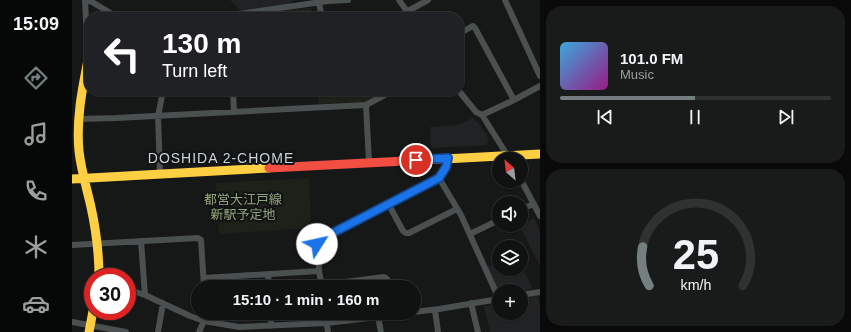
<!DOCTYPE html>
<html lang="en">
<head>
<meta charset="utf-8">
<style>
  :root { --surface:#101111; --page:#191a1a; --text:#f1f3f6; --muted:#9c9d9f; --line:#303131; --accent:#748080 }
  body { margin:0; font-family:Arial,"Noto Sans JP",sans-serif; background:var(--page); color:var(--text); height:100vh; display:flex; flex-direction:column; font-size:15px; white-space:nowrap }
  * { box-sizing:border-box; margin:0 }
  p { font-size:13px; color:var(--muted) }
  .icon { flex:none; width:22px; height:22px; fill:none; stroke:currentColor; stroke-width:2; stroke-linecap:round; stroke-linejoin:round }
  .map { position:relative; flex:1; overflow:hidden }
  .panel { display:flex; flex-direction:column; gap:6px; padding:6px; background:#090909; width:311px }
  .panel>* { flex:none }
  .banner { position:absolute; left:12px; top:12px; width:380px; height:84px; border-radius:16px; box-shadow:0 1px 3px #0004,0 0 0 1px var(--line); background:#202124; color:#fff; overflow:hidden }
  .needle { width:26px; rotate:332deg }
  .buttons { position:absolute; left:420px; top:152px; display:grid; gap:8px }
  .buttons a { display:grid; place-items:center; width:36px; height:36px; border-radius:50%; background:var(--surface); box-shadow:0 1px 3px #0004,0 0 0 1px var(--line); font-size:20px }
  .speed { position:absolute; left:12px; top:268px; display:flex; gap:8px; font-size:20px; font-weight:700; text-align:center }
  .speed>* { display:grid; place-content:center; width:52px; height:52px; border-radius:50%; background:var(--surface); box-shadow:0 1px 3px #0004,0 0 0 1px var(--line); line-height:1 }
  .speed .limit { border:6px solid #d22; background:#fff; color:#111 }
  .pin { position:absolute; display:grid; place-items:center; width:34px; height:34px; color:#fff; margin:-17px; border:2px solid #fff; border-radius:50%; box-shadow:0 1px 4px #0007 }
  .me { position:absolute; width:44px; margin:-22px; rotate:55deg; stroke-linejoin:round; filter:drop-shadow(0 0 3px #0008) }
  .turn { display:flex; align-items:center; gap:14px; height:84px; padding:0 12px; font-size:18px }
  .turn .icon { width:52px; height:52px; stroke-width:2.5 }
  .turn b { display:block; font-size:28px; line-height:34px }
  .panel .tile { flex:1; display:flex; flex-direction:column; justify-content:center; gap:6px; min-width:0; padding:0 14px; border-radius:16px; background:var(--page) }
  .panel .dial { align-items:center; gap:0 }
  .dial svg { height:104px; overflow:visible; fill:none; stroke:var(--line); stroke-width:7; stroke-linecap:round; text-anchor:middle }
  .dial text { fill:var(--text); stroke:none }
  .song { display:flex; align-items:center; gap:12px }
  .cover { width:48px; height:48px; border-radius:6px; background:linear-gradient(135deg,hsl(200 70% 55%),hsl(310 70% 35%)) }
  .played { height:4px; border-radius:2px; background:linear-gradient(90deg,var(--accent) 50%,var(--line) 50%) }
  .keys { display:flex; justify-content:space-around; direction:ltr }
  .trip { position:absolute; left:119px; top:280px; width:230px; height:40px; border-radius:20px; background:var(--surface); box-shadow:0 1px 3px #0004,0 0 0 1px var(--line); font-weight:800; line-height:40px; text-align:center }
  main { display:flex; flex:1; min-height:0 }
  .tab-bar { display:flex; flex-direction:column; width:72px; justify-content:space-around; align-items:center; background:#060707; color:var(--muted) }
  .tab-bar .icon { width:28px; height:28px }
  .tab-bar .current { color:var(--accent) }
  .tab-bar b { font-size:18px; color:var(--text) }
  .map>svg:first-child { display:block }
  .built { fill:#202224 }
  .green { fill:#1e211a }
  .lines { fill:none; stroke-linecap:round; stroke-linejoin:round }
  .street { stroke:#4a4f50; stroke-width:6 }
  .slow { stroke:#ffcf43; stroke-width:9 }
  .jam { stroke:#f24e42; stroke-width:9 }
  .route-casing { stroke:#114b97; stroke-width:10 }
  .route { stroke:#1a73e8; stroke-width:7 }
  .labels { text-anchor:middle; stroke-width:4; stroke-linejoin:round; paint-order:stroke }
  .park-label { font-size:13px; fill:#93a67b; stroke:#101213 }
  .neighbourhood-label { font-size:14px; letter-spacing:1px; fill:#c7d3d5; stroke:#101213 }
</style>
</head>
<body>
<main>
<nav class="tab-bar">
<b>15:09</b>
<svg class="icon current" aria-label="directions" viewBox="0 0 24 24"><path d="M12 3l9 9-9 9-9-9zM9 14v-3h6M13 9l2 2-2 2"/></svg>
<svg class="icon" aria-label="music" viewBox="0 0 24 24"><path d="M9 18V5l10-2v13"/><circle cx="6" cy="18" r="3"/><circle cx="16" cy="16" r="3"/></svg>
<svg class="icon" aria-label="phone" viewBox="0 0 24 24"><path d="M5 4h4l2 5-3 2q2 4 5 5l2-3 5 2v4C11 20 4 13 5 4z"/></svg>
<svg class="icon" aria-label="climate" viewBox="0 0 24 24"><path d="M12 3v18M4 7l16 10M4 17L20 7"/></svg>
<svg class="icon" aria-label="car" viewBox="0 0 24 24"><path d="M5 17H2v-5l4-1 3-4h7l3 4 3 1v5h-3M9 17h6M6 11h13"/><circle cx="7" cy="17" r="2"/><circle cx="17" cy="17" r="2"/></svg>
</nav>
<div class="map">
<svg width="468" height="332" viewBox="0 0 468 332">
  <rect width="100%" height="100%" fill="#161717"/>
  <!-- built -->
  <path class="built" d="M 158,0 L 223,0 L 216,5 L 189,9 L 168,10 Z
    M 401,118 L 408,125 L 417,139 L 414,145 L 359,148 L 358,127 L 385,125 Z
    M 462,218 L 468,232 L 468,266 L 447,225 Z
    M 427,261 L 427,269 L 449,269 L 449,265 L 461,289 L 448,291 L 426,291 L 415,267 Z
    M 466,296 L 468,304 L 468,332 L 418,332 L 412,306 L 427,304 L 427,313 L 449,313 L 449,299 Z
    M 160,313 L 173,313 L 174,314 L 177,315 L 178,318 L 181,318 L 181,322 L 160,322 Z"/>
  <!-- green -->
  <path class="green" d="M 239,8 L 240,17 L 160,17 Z
    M 244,91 L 314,91 L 294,102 L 247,104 Z
    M 237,178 L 239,228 L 147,234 L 144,183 Z
    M 201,313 L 227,313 L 227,320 L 202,321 Z"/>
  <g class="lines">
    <!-- street -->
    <path class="street" d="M 13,0 L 16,60
      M 16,0 L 20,2 L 45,17
      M 327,0 L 339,17
      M 433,0 L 468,76
      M 247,3 L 250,17
      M 151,17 L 153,16 L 256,1 L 276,0
      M 325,17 L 356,0
      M 387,34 L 399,27 L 401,26 L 403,28 L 442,100
      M 161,91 L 162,112
      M 387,91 L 404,112 L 410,115 L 437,158
      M 294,105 L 297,162
      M 410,115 L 442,100 L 468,86
      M 6,119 L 44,118 L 294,105 L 320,91
      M 376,158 L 373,167 L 367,178 L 389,215 L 427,299
      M 88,174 L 86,116 L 91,91
      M 449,180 L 468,216
      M 317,205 L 367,178
      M 449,209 L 462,204
      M 398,234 L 427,220
      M 69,241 L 73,295
      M 0,245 L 126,238 L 129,240 L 132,287
      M 196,274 L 197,287
      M 132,278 L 247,271
      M 250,285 L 312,277 L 315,279 L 316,287
      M 250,287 L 247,271 L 245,244 L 245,242 L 247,240 L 317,205 L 331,231 L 334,233 L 337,233 L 385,209
      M 55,289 L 73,295 L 118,316 L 132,321 L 167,327 L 255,323 L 338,313
      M 449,295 L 468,292
      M 399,303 L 406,332
      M 363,310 L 366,332
      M 342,312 L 367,309 L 427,299
      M 199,313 L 199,326
      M 253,313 L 256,332
      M 306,317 L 309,332
      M 0,322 L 54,332
      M 86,332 L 91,303
      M 127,332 L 132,321 L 133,313"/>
    <!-- slow -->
    <path class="slow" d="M 16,60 C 10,90 4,120 7,151 C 9,170 15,189 19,207 C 24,230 27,253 27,277
      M 372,159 L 468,154
      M 0,179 L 197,168
      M 17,332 L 21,311"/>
    <!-- jam -->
    <path class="jam" d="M 197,168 L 372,159"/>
  </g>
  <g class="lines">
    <!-- route casing -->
    <g class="route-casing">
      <path id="route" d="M 245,244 L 245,242 L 247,240 L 367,178 L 374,167 L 376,158 L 344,160"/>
    </g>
    <!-- route -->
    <use href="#route" class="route"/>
  </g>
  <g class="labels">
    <!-- park labels -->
    <g class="park-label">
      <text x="171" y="204">都営大江戸線<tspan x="171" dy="15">新駅予定地</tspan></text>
    </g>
    <!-- neighbourhood labels -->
    <g class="neighbourhood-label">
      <text x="149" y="163">DOSHIDA 2-CHOME</text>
    </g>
  </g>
</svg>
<div class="buttons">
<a><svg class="needle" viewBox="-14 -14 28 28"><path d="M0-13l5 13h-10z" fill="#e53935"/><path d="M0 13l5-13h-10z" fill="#9c9d9f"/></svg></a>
<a><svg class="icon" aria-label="sound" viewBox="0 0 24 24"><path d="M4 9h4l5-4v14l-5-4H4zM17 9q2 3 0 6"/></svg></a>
<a><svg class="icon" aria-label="layers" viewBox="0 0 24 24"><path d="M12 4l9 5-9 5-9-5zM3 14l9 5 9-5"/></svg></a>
<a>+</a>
</div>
<div class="speed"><div class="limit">30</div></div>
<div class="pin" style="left:344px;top:160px;background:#d93025"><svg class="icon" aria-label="arrive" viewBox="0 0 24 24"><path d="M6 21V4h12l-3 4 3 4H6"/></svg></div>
<svg class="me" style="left:245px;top:244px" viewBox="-20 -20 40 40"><circle r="19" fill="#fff"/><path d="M0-13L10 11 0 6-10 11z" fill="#1a73e8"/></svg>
<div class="trip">15:10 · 1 min · 160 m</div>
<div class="banner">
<div class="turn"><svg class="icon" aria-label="left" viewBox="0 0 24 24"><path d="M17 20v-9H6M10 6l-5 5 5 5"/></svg><div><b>130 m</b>Turn left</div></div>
</div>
</div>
<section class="panel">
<div class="tile">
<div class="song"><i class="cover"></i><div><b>101.0 FM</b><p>Music</p></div></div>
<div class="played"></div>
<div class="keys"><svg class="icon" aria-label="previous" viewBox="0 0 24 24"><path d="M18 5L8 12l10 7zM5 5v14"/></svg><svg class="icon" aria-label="pause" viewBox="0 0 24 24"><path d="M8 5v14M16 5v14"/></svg><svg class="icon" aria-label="next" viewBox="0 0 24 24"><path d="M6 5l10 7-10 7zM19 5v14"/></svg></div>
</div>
<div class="tile dial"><svg viewBox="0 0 100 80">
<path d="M14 69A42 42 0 1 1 86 69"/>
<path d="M14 69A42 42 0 0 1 9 39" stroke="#748080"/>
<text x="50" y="56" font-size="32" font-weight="700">25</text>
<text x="50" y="72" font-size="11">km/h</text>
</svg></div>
</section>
</main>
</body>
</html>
